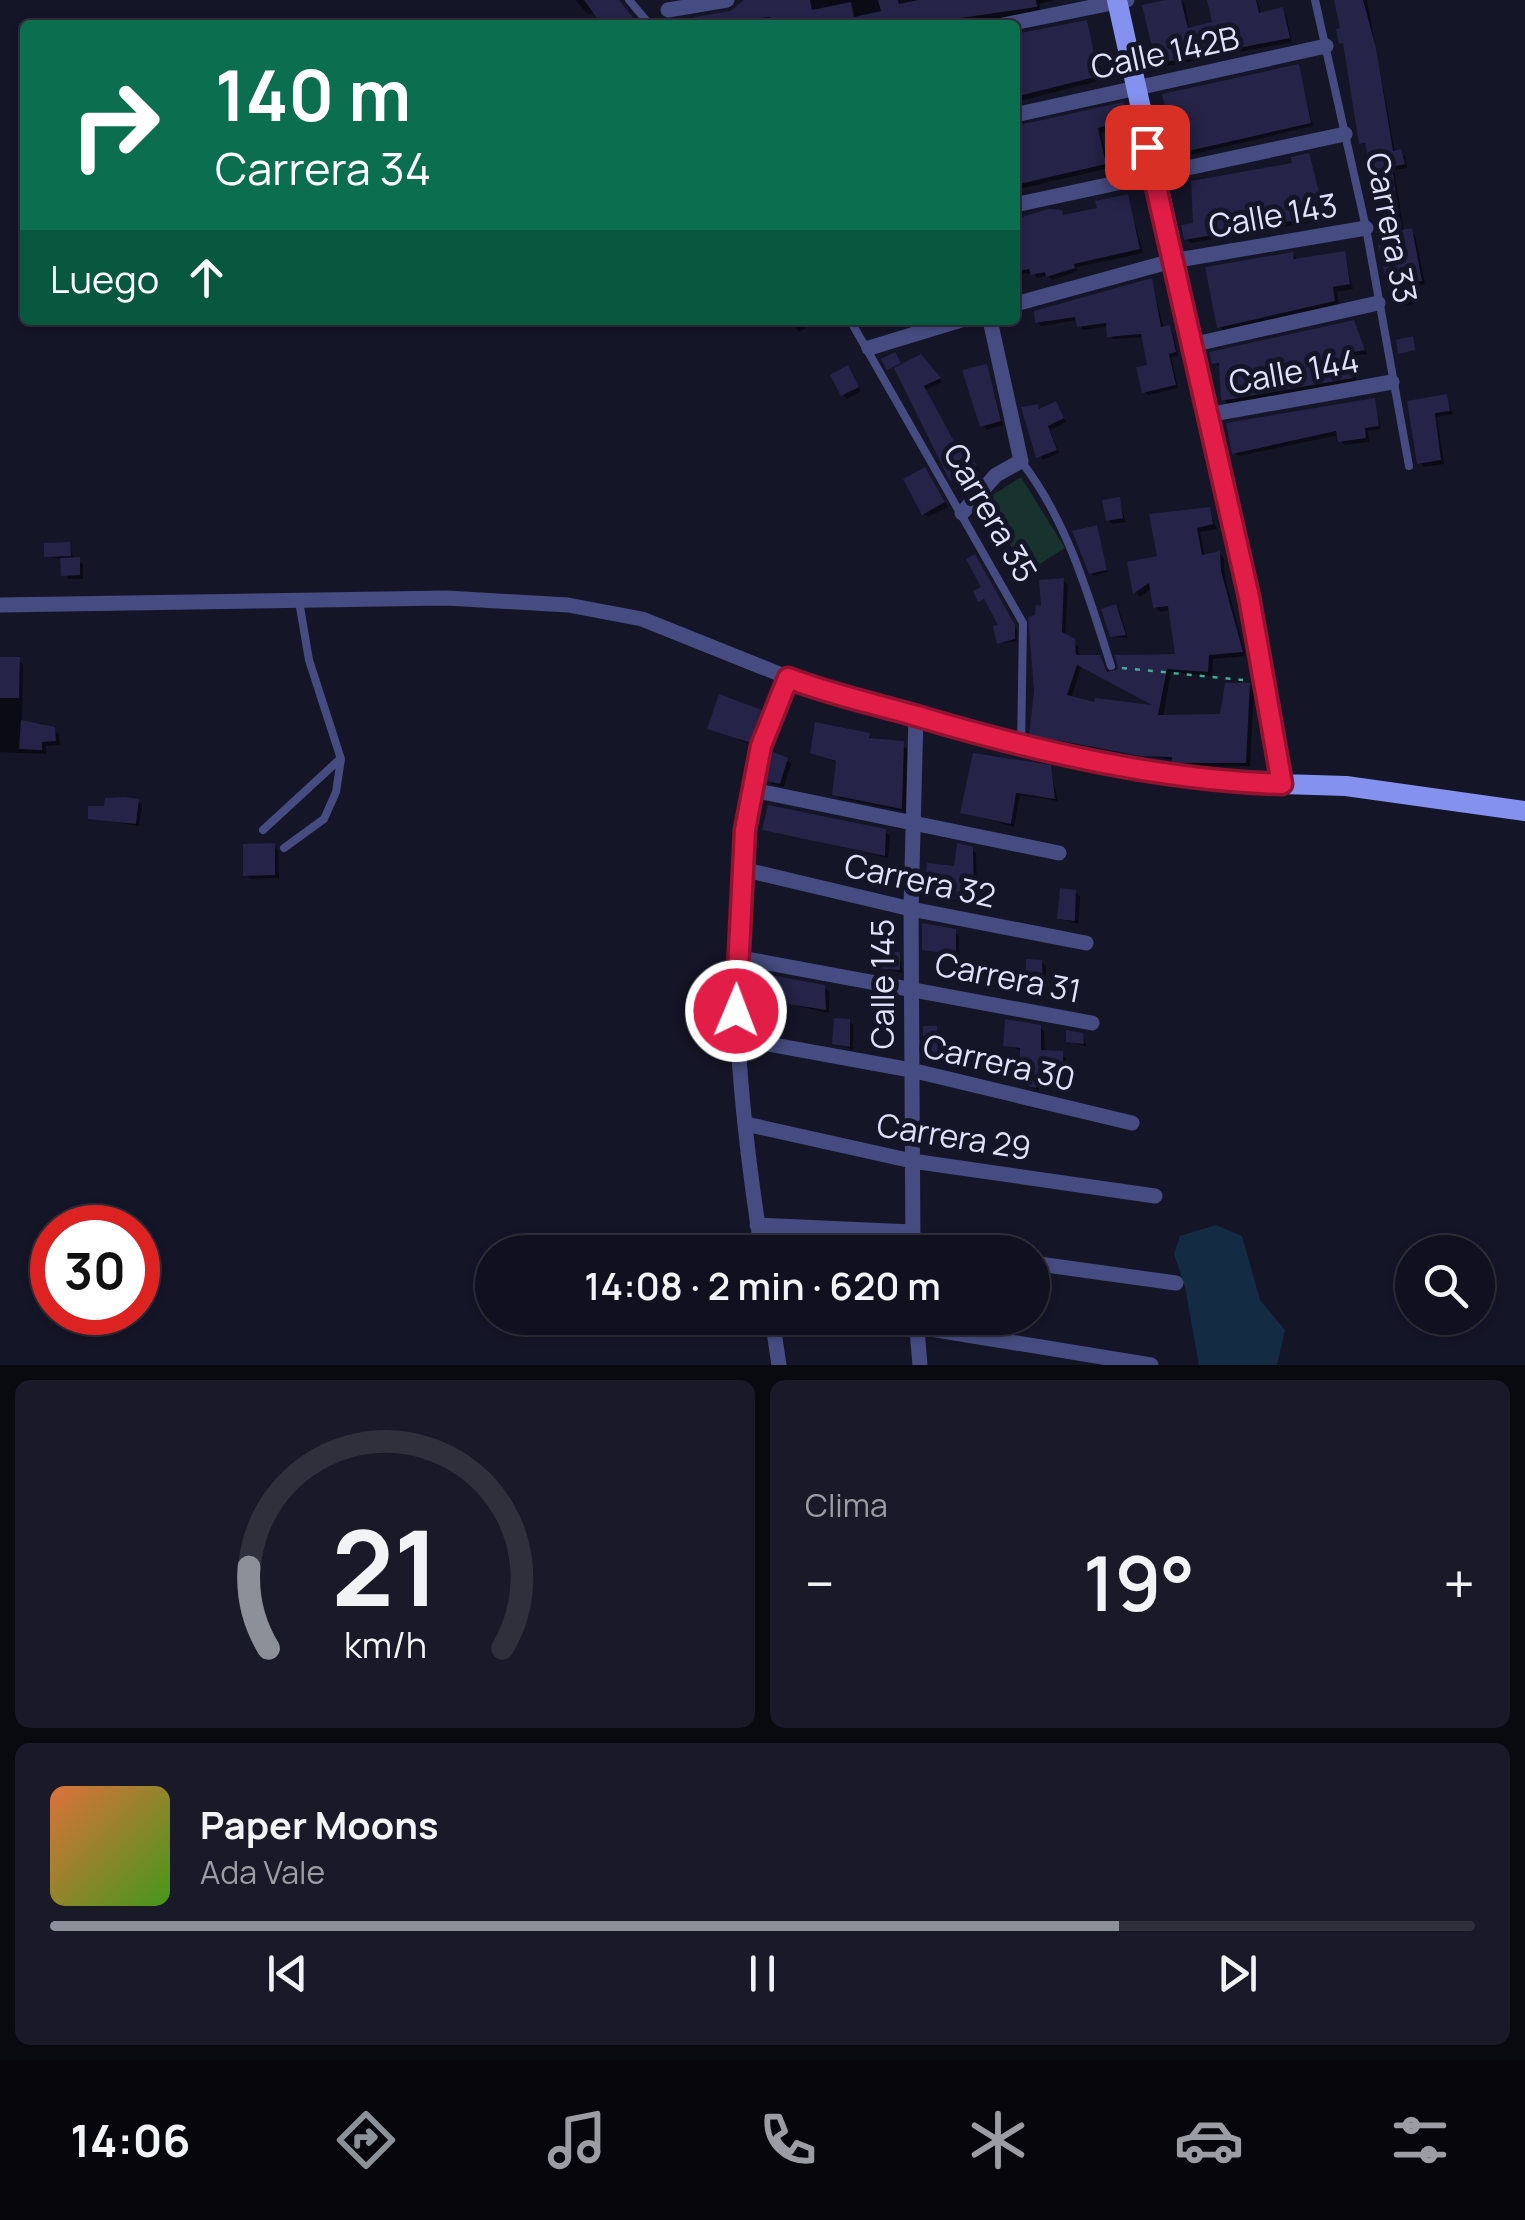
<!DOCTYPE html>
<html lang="es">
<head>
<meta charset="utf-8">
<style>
  :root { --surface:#10101e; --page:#191927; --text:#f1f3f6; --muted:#9c9da4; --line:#30303c; --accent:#8c9099 }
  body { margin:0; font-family:Manrope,sans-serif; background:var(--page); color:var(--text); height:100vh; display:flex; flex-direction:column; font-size:38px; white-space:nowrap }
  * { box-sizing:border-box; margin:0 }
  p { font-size:32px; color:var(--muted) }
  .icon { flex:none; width:55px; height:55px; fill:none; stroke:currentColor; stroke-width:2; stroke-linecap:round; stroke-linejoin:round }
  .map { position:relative; height:1365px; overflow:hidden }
  .details { display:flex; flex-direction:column; gap:15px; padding:15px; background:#090910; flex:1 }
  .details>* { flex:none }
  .top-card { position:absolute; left:20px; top:20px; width:1000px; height:305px; border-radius:10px; box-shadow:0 2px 8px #0004,0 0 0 2px var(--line); background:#0b6e4f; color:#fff; overflow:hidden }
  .controls { position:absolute; left:1395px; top:1235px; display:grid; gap:20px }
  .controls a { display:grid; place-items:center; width:100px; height:100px; border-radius:50%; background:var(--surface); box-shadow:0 2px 8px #0004,0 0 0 2px var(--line); font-size:50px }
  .speed { position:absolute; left:30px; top:1205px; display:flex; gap:20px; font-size:50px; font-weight:700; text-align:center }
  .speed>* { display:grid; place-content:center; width:130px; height:130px; border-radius:50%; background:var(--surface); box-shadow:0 2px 8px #0004,0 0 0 2px var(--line); line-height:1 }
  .speed .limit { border:15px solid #d22; background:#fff; color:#111 }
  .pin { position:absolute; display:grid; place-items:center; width:85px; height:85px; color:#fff; margin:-42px; border-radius:20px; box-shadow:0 5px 15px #0006 }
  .me { position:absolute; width:110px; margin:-55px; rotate:1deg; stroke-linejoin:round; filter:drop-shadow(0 0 8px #0008) }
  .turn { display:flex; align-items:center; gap:35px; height:210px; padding:0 30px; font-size:45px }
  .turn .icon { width:130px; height:130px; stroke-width:2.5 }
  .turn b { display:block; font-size:70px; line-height:85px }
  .then { display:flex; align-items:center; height:95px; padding:0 30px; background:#0003; gap:20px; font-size:38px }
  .big { font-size:75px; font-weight:600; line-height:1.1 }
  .details .tile { flex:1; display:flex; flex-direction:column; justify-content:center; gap:15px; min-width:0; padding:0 35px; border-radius:15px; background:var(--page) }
  .details .dial { align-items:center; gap:0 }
  .dial svg { height:260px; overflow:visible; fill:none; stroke:var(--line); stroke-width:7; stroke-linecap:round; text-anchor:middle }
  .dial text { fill:var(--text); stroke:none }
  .song { display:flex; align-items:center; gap:30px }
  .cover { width:120px; height:120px; border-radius:15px; background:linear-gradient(135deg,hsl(20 70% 55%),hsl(100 70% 35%)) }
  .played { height:10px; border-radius:5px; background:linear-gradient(90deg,var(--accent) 75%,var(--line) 75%) }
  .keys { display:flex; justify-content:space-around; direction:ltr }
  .heat { display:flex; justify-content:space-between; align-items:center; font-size:55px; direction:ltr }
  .details .tiles { flex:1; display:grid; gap:15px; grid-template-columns:1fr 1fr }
  .tile:last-child { grid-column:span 2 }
  .trip { position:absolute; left:475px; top:1235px; width:575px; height:100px; border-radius:50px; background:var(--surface); box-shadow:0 2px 8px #0004,0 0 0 2px var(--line); font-weight:600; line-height:100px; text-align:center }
  .tab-bar { display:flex; height:160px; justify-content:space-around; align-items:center; background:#06060c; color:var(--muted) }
  .tab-bar .icon { width:70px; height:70px }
  .tab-bar .selected { color:var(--accent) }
  .tab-bar b { font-size:45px; color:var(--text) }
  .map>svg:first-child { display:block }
  .green { fill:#18322d }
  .water { fill:#132b43 }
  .shadow { fill:#0007; fill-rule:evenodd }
  .building { fill:#252347; fill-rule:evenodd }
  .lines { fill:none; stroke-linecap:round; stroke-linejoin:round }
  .path { stroke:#42ad97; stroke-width:2.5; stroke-dasharray:5 8; stroke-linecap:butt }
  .lane { stroke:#464c81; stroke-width:8 }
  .street { stroke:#464c81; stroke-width:15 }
  .secondary { stroke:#8491ee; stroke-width:20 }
  .route-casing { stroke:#92132f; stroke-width:25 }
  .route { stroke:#e11d48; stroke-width:18 }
  .labels { text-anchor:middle; stroke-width:10; stroke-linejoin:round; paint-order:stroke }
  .street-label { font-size:32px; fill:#e0e1fb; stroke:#151528 }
</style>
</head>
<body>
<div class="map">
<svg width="1525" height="1365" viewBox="0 0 1525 1365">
  <rect width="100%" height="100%" fill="#151528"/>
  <!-- green -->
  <path class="green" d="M 1021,477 L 1065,548 L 1027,572 L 983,501 Z"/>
  <!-- water -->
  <path class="water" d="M 1216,1225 L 1242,1236 L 1260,1300 L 1285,1330 L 1277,1365 L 1199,1365 L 1185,1287 L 1174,1254 L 1180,1236 Z"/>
  <!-- shadow -->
  <path class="shadow" d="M 575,0 L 614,0 L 637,25 L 604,25 L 595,11 L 589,15 Z
    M 755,0 L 1055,0 L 1039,4 L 1040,10 L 998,25 L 984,25 L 982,19 L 949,25 L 699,25 L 697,19 L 730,13 L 739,4 Z
    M 1176,0 L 1184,3 L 1190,30 L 1215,24 L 1210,0 L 1257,0 L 1261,15 L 1282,10 L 1286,14 L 1292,42 L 1162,67 L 1158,63 Z
    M 1337,0 L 1367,0 L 1395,153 L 1405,156 L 1407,168 L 1394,170 L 1404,232 L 1415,235 L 1425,284 L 1414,287 L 1417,303 L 1398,307 L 1394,303 L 1386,236 L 1369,146 L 1361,143 Z
    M 1086,22 L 1102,80 L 1020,101 L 1015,96 L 1015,36 Z
    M 1298,66 L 1313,126 L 1181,157 L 1177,153 Z
    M 1123,105 L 1130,124 L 1101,133 L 1109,168 L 1015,190 L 1015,130 Z
    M 1308,156 L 1328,219 L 1191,243 L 1186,239 L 1196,225 Z
    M 1127,196 L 1143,253 L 1077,267 L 1078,271 L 1052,280 L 1048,275 L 1037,278 L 1033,272 L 1015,276 L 1015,219 L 1048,212 L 1066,217 L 1100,210 Z
    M 1292,254 L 1297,259 L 1344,254 L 1353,289 L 1337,292 L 1339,306 L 1224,331 L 1219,326 Z
    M 1151,281 L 1164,329 L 1173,332 L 1178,356 L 1171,357 L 1178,388 L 1148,395 L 1144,391 L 1150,367 L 1144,337 L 1113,339 L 1108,326 L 1083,330 L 1078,320 L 1041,326 L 1038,322 Z
    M 791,320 L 812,320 L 814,323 L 799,332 Z
    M 1354,323 L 1367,354 L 1352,356 L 1356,381 L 1228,404 L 1224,400 L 1222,366 L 1214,363 Z
    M 987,367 L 1003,425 L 987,430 L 983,426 Z
    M 933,368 L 942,382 L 926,390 L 956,448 L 967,447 L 979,470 L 956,483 L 897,369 Z
    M 851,372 L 861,391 L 847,399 L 843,395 Z
    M 1446,397 L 1453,414 L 1437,417 L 1444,464 L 1423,467 L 1410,403 Z
    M 1374,400 L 1381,429 L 1368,431 L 1369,442 L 1344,445 L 1339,435 L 1238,456 L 1234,452 Z
    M 1055,404 L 1066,422 L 1050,430 L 1059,453 L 1042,460 L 1037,406 L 1041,410 Z
    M 929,474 L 948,507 L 928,517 L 924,513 Z
    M 1119,500 L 1126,522 L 1112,524 L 1108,520 Z
    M 1209,509 L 1217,529 L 1200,532 L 1205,557 L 1220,554 L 1224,558 L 1225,578 L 1246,656 L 1213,659 L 1212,676 L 1171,672 L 1163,717 L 1222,716 L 1249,685 L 1254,690 L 1250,766 L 1184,767 L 1173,760 L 1036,739 L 1031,734 L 1036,644 L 1044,609 L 1063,580 L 1068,585 L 1065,637 L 1078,646 L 1079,657 L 1098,657 L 1111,676 L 1178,657 L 1171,610 L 1160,612 L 1155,607 L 1152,588 L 1140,597 L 1135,592 L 1130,564 L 1160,558 ZM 1081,667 L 1157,707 L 1095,705 L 1071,699 Z
    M 1096,527 L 1108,572 L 1094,576 L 1091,573 Z
    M 69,544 L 74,560 L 83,564 L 83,579 L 68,579 L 63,560 L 47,556 Z
    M 977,560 L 1017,630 L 1017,641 L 1000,643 L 1002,627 L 988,600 L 980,600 L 984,588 Z
    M 1116,606 L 1119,610 L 1128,638 L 1112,636 Z
    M 0,659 L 18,660 L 23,665 L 22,723 L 42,723 L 59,734 L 60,745 L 46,746 L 46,754 L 0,752 L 0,757 Z
    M 761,712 L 765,716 L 755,746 L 710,729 Z
    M 868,735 L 874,741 L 907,748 L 906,812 L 839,798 L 835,794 L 838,763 L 812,752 Z
    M 787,760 L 791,764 L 784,787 L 773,785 L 769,780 Z
    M 1050,767 L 1058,801 L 1020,795 L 1014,827 L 962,812 Z
    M 138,801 L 142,805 L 139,826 L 91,818 Z
    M 765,829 L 885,831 L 890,836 L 888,858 Z
    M 274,846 L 278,850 L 279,878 L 250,879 L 246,875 Z
    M 972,849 L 976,853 L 977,905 L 931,897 L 926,893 Z
    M 1075,892 L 1080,896 L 1078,924 L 1059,918 Z
    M 955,932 L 959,936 L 959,958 L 925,949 Z
    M 899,955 L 903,973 L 876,967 Z
    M 1041,962 L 1046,966 L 1046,995 L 1028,989 Z
    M 824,987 L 829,992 L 829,1013 L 771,1000 Z
    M 849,1021 L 853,1025 L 853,1050 L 835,1043 Z
    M 1040,1027 L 1044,1032 L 1045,1053 L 1066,1058 L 1066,1086 L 1039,1083 L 1039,1091 L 1021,1083 L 1022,1051 L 1006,1045 Z
    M 936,1029 L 941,1033 L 941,1061 L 926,1056 Z
    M 1082,1035 L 1087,1047 L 1068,1041 Z"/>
  <!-- building -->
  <path class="building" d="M 584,0 L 619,0 L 639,25 L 602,25 Z
    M 744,0 L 810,0 L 812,10 L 851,2 L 854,17 L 881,11 L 878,0 L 898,0 L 899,4 L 918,0 L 1036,0 L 1037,7 L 911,25 L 771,25 L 770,17 L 696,25 L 694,17 L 730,11 Z
    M 1165,0 L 1181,0 L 1188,28 L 1212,22 L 1207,0 L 1256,0 L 1259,13 L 1283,7 L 1290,38 L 1156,64 L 1142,5 Z
    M 1334,0 L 1363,0 L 1376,48 L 1393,151 L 1401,149 L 1405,164 L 1392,167 L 1401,230 L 1412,228 L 1422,281 L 1411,283 L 1414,299 L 1392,304 L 1379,250 L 1377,235 L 1384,234 L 1380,210 L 1365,143 L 1359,144 L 1343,43 L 1339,44 L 1336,29 L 1340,28 Z
    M 1087,20 L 1099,76 L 1015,97 L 1015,34 Z
    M 1299,64 L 1311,123 L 1175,154 L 1162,94 Z
    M 1123,102 L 1127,120 L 1098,128 L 1106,164 L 1015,185 L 1015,126 Z
    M 1309,153 L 1325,215 L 1184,240 L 1181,225 L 1193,223 L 1191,181 L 1292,163 L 1291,157 Z
    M 1128,194 L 1140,249 L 1074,264 L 1075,268 L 1046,277 L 1045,272 L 1031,275 L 1029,269 L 1015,272 L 1015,219 L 1048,209 L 1062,210 L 1063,215 L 1097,208 L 1095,201 Z
    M 1345,251 L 1350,284 L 1333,287 L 1335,301 L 1217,328 L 1205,267 L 1293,252 L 1294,259 Z
    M 1152,278 L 1161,327 L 1170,325 L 1176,352 L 1169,354 L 1176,385 L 1142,393 L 1136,367 L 1147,365 L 1141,334 L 1107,337 L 1106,323 L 1077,327 L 1075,317 L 1035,323 L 1034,311 Z
    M 1354,320 L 1365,350 L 1349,353 L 1353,378 L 1221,401 L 1219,363 L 1212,364 L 1209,352 Z
    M 1413,336 L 1415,350 L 1398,354 L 1396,340 Z
    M 895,352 L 901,363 L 887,370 L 881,359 Z
    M 921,354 L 941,378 L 924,386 L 956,445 L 964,441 L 977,466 L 950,481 L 894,368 Z
    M 987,364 L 1001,421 L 980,427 L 962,370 Z
    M 848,365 L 859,387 L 841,396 L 830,375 Z
    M 1447,394 L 1450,411 L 1435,413 L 1441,460 L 1417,464 L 1407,401 Z
    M 1375,398 L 1379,426 L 1365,428 L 1366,438 L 1338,442 L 1336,431 L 1232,454 L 1226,423 Z
    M 1056,401 L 1064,418 L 1048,426 L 1057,450 L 1036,458 L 1021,407 L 1038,404 L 1039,409 Z
    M 925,467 L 945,502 L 922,515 L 903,479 Z
    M 1120,497 L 1123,518 L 1106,521 L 1102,500 Z
    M 1210,507 L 1213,524 L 1197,528 L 1202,555 L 1220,551 L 1221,571 L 1243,652 L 1209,655 L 1208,672 L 1167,669 L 1158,715 L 1220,714 L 1225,683 L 1250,683 L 1246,763 L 1178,763 L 1172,762 L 1172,757 L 1141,756 L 1029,735 L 1034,690 L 1028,617 L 1035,615 L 1036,605 L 1041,606 L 1039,580 L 1064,578 L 1062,632 L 1075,639 L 1076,655 L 1100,655 L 1107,672 L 1118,669 L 1115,655 L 1175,654 L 1168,606 L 1153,608 L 1149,583 L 1133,594 L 1127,562 L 1157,556 L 1149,514 ZM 1077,665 L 1152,705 L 1095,698 L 1094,702 L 1067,695 Z
    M 1097,525 L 1107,570 L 1089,574 L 1072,531 Z
    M 70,542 L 71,556 L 44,557 L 44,543 Z
    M 975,554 L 1015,625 L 1015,639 L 997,644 L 993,626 L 998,625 L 984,599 L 978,602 L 973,591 L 981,587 L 966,559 Z
    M 80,557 L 80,575 L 61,576 L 60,558 Z
    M 1116,604 L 1126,635 L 1110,637 L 1101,609 Z
    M 0,657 L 20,657 L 19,698 L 0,698 Z
    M 719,694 L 762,710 L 751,743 L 707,729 Z
    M 21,720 L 55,727 L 56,741 L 42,742 L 42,750 L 19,749 Z
    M 815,722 L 870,733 L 869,738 L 904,741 L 902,809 L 832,795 L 836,761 L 810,753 Z
    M 773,752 L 788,758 L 780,784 L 766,781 Z
    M 973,753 L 1051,765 L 1055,799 L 1016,793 L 1011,824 L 960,813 Z
    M 124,797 L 139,799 L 136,824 L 88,819 L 88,806 L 104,806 L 105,798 Z
    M 768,805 L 886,829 L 885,856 L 762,830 Z
    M 275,843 L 275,875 L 243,876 L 243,844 Z
    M 957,843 L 973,847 L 974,903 L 924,894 L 927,863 L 954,866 Z
    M 1060,888 L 1076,890 L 1075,921 L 1057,919 Z
    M 922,923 L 956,929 L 956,955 L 922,950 Z
    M 875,952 L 900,952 L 900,970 L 874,968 Z
    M 1026,959 L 1042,960 L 1043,992 L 1025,990 Z
    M 770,975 L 825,985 L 826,1010 L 769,1001 Z
    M 834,1018 L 850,1019 L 850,1047 L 832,1044 Z
    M 1005,1019 L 1041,1025 L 1041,1050 L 1063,1051 L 1063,1083 L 1036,1080 L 1036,1088 L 1019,1084 L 1020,1048 L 1003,1046 Z
    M 923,1026 L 937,1026 L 938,1058 L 923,1057 Z
    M 1066,1030 L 1083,1033 L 1084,1044 L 1066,1042 Z"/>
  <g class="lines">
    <!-- path -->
    <path class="path" d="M 1122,668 L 1243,680"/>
    <!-- lane -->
    <path class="lane" d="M 629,0 L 650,25
      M 1315,0 L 1366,228 L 1409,466
      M 850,320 L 1023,623 L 1021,748
      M 1021,461 C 1068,522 1088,594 1111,666
      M 263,830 L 340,759
      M 284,848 L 324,819 L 336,792 L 341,759 L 309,660 L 299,601"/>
    <!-- street -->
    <path class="street" d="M 668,10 L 727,0
      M 1003,25 L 1127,0
      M 1015,115 L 1326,46
      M 1015,205 L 1345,134
      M 1015,304 L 1172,261 L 1366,228
      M 1191,345 L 1378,303
      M 869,348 L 961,320
      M 1207,415 L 1392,382
      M 962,513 L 996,475 L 1021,461 L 990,320
      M 0,605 L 447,598 L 568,605 L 642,619 L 832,695 L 1021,748 L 1221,782 L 1282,784
      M 753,790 L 1059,853
      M 742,869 L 911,909 L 1086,943
      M 736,957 L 1092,1023
      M 736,1038 L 911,1070 L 1132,1123
      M 746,1124 L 912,1161 L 1155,1196
      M 757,1225 L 912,1232
      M 913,1246 L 960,1252
      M 762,1252 C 736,1088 720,913 761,749 C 767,725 779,701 788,677
      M 913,1252 L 911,909 L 916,716
      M 1032,1263 L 1176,1283
      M 772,1318 L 779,1365
      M 863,1318 L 1151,1365
      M 916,1318 L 920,1365"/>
    <!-- secondary -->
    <path class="secondary" d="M 1117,0 L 1249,597 L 1282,784 L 1346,786 L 1525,811"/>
  </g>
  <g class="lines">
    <!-- route casing -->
    <g class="route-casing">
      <path id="route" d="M 736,1011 L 745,830 L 761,746 L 788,678 C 832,695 876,704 920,717 C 1038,752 1159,780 1282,784 L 1249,597 L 1147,147"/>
    </g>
    <!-- route -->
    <use href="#route" class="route"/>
  </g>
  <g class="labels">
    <!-- street labels -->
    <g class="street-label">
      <text transform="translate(1165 53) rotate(-12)" y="11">Calle 142B</text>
      <text transform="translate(1273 216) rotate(-10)" y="11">Calle 143</text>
      <text transform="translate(1391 228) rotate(79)" y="11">Carrera 33</text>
      <text transform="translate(1294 372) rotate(-10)" y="11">Calle 144</text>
      <text transform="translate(990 513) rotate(60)" y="11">Carrera 35</text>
      <text transform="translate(920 881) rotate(12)" y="11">Carrera 32</text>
      <text transform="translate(1008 978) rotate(11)" y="11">Carrera 31</text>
      <text transform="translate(883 984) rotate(-90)" y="11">Calle 145</text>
      <text transform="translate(999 1063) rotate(13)" y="11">Carrera 30</text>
      <text transform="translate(954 1137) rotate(9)" y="11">Carrera 29</text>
    </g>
  </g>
</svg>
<div class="controls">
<a><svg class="icon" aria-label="search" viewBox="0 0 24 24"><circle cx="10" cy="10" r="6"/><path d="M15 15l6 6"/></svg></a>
</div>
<div class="speed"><div class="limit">30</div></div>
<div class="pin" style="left:1147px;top:147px;background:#d93025"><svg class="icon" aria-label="arrive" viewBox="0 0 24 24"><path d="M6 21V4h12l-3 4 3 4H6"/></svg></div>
<svg class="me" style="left:736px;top:1011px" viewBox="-20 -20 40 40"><circle r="17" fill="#e11d48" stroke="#fff" stroke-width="3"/><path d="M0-11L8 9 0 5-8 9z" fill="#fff"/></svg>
<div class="trip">14:08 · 2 min · 620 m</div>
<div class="top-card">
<div class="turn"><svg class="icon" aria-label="right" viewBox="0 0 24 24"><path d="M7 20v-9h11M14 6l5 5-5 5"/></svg><div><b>140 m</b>Carrera 34</div></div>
<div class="then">Luego<svg class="icon" aria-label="ahead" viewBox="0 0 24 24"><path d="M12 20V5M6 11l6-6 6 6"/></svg></div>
</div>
</div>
<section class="details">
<div class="tiles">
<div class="tile dial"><svg viewBox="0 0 100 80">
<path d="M14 69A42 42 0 1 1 86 69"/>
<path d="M14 69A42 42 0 0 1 8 44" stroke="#8c9099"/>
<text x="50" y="56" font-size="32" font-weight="700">21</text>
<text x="50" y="72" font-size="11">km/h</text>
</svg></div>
<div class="tile"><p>Clima</p>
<div class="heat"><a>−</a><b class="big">19°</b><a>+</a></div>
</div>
<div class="tile">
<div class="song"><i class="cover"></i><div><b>Paper Moons</b><p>Ada Vale</p></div></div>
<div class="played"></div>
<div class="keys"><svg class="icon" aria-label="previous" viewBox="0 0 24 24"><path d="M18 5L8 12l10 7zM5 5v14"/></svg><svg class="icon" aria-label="pause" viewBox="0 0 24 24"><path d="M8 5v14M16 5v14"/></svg><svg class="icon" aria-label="next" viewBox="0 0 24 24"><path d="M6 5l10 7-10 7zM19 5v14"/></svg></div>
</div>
</div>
</section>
<nav class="tab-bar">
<b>14:06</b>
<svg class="icon selected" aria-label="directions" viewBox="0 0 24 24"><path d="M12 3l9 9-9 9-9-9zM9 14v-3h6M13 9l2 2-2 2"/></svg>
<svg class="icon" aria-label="music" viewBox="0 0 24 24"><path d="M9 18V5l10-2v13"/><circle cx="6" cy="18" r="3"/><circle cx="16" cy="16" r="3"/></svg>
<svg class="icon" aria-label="phone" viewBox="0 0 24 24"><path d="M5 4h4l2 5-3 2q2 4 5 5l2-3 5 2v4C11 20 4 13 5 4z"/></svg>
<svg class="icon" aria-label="climate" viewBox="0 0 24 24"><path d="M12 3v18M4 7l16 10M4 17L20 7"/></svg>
<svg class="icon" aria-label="car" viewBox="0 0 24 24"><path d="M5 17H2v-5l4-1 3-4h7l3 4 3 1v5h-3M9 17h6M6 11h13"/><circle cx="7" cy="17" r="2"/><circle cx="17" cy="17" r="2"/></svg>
<svg class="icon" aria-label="filters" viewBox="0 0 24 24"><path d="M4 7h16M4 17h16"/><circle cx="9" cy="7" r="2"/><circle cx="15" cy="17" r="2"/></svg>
</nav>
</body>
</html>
